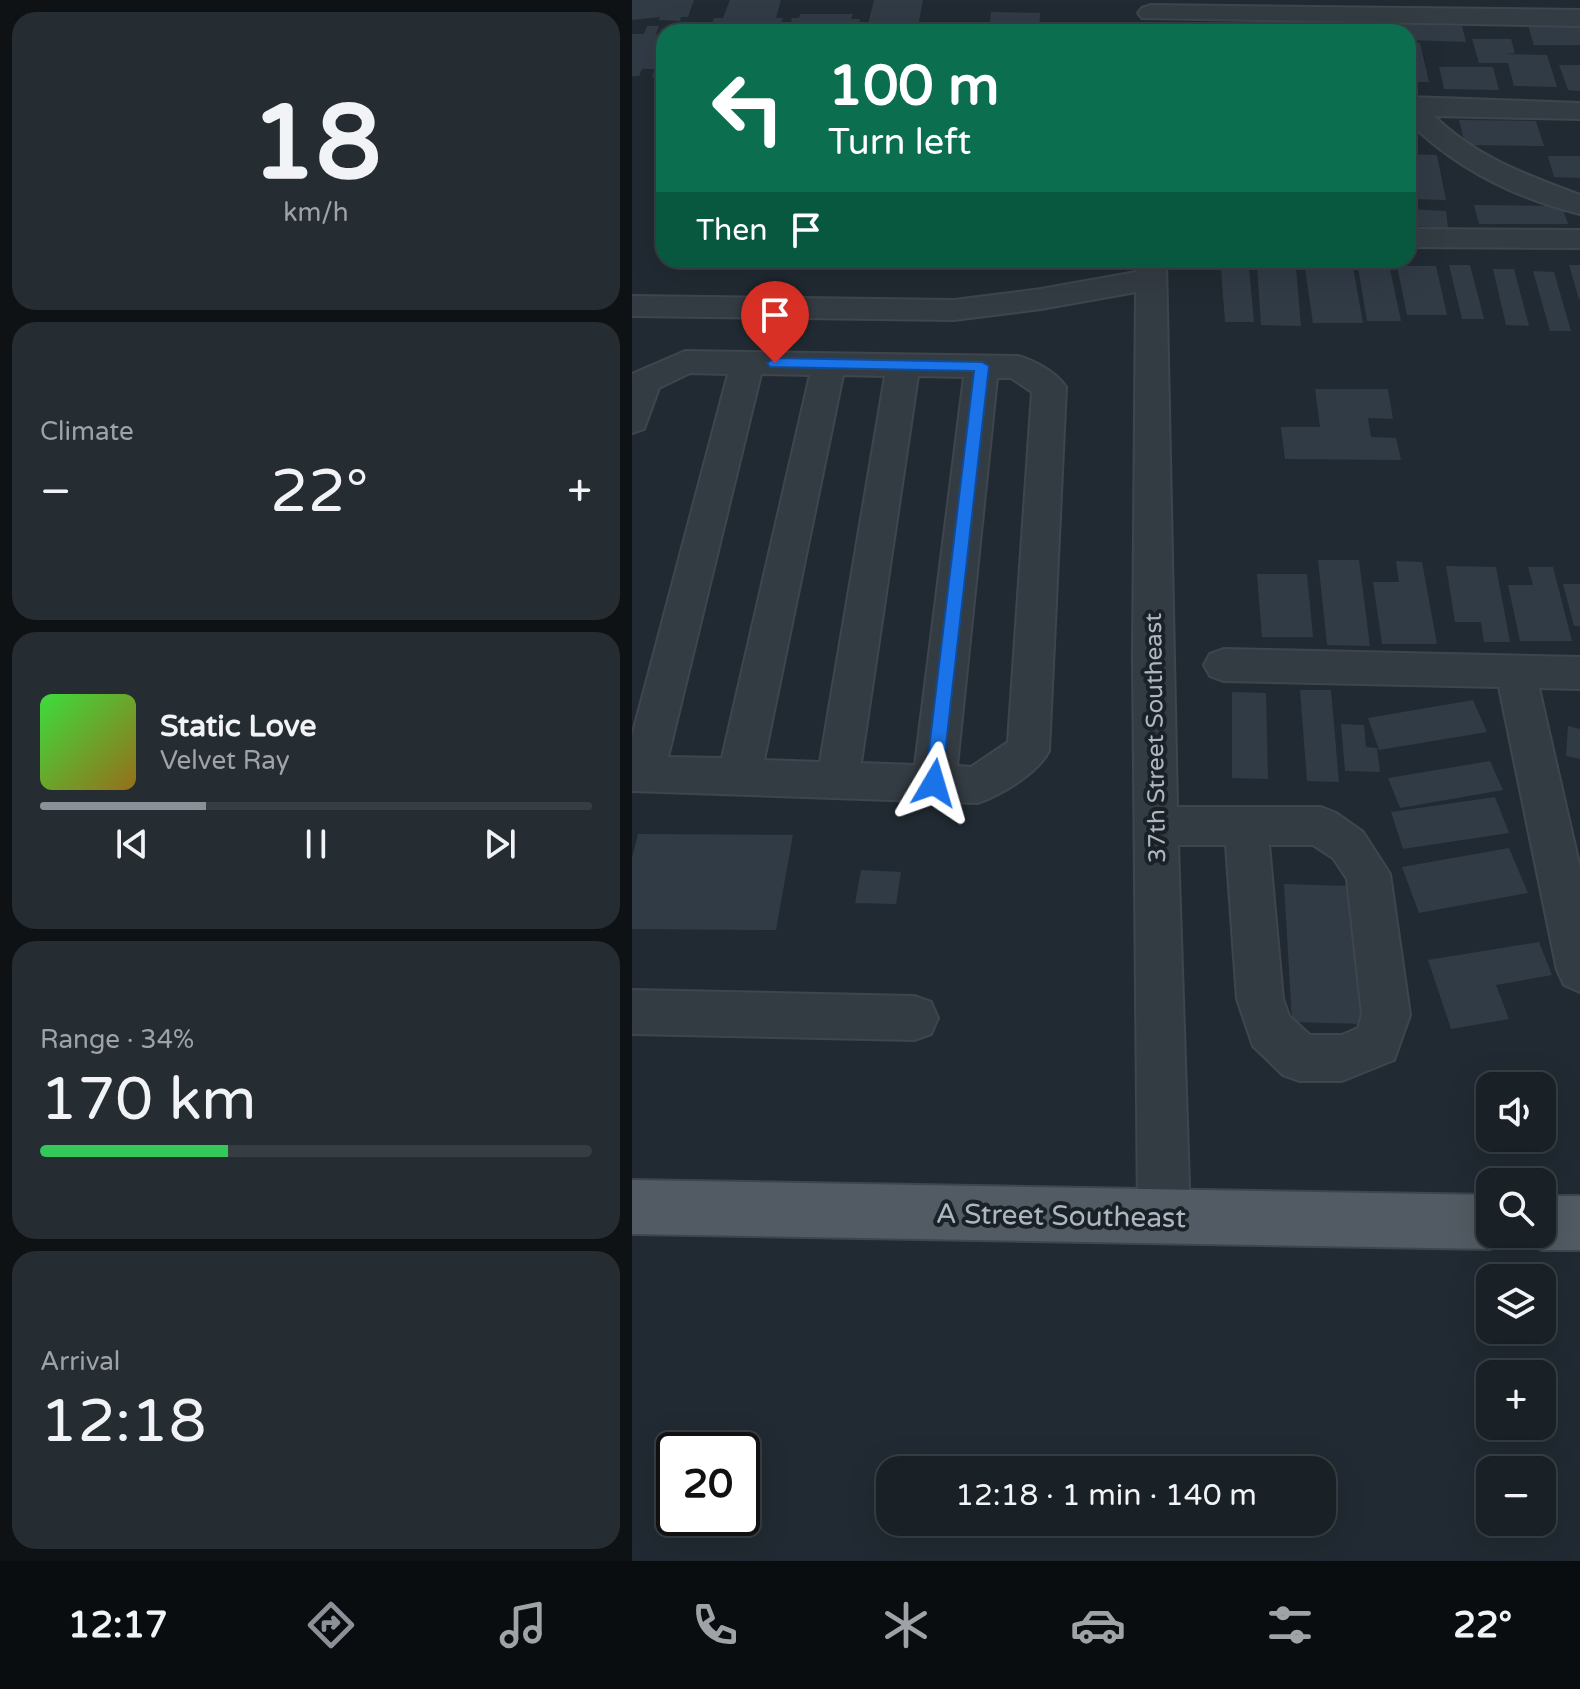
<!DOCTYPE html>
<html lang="en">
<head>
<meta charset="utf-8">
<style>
  :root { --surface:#192026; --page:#262d32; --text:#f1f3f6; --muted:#9fa3a7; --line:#373e43; --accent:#8c9099 }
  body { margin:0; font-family:"Varela Round",sans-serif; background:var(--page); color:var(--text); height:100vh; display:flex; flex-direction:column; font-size:30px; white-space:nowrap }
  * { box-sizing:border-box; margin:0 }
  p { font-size:26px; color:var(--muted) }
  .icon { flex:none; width:44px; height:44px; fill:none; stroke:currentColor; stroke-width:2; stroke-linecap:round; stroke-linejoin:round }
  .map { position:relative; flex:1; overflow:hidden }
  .details { display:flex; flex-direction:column; gap:12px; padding:12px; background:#0e1215; width:632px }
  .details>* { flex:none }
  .hud { position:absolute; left:24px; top:24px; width:760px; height:244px; border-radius:24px; box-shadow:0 8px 32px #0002,0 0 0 2px var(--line); background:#0b6e4f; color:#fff; overflow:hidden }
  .controls { position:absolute; left:844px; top:1072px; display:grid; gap:16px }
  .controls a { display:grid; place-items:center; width:80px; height:80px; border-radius:16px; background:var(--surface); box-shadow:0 8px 32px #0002,0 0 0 2px var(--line); font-size:40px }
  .speed { position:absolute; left:24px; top:1432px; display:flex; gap:16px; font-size:40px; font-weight:700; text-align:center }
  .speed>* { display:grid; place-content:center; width:104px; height:104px; border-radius:50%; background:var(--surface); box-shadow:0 8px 32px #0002,0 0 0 2px var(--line); line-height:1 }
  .speed .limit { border:4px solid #111; border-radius:12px; background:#fff; color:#111 }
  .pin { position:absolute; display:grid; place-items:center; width:68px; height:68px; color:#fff; margin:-82px -34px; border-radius:50% 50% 50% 0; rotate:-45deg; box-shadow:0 0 8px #0007 }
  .pin .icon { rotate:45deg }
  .me { position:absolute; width:88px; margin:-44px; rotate:7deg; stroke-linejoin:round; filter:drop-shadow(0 0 6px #0008) }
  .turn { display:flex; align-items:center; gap:28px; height:168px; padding:0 40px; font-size:36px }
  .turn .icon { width:104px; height:104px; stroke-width:2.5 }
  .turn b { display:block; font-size:56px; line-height:68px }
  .then { display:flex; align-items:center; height:76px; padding:0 40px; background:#0003; gap:16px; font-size:30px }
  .big { font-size:60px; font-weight:600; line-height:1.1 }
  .details .widget { flex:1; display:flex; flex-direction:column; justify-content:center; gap:12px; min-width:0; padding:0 28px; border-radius:24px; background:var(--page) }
  .details .dial { align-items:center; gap:0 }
  .dial b { font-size:104px; line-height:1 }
  .song { display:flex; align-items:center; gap:24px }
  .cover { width:96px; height:96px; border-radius:12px; background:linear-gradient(135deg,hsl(120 70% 55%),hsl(40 70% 35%)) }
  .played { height:8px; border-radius:4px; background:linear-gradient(90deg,var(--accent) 30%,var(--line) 30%) }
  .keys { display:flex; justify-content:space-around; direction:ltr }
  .heat { display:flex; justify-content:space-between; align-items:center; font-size:44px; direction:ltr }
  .charge { height:12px; border-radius:6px; background:linear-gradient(90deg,#34c759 34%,var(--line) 0) }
  .trip { position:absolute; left:244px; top:1456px; width:460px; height:80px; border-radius:24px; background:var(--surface); box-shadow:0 8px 32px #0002,0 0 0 2px var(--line); font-weight:600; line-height:80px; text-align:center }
  .tabs { display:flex; height:128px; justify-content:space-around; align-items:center; background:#0a0d0f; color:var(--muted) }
  .tabs .icon { width:56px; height:56px }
  .tabs .selected { color:var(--accent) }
  .tabs b { font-size:36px; color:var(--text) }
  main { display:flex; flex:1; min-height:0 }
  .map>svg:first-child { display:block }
  .building { fill:#313b46 }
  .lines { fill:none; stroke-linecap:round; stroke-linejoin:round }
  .minor-casing { stroke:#3e454d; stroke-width:4 }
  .major-casing { stroke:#3e454d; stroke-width:4 }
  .minor { fill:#343c43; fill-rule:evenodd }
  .major { fill:#525b63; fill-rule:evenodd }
  .route { fill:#1a73e8; stroke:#114b97; stroke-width:2 }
  .labels { text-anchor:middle; stroke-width:8; stroke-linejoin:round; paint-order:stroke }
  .street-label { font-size:24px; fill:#aeb7c0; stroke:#1a2127 }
  .near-street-label { font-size:28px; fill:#aeb7c0; stroke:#1a2127 }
</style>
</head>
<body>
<main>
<section class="details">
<div class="widget dial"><b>18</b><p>km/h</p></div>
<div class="widget"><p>Climate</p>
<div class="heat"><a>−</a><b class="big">22°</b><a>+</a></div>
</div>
<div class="widget">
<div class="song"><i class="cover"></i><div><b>Static Love</b><p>Velvet Ray</p></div></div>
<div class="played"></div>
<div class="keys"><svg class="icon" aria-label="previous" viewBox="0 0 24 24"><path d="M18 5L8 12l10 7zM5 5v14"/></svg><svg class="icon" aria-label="pause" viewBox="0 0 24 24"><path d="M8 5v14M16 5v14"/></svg><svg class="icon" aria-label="next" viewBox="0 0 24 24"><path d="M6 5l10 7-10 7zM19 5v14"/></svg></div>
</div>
<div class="widget"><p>Range · 34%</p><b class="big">170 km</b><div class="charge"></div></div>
<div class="widget"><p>Arrival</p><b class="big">12:18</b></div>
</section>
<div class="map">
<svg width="948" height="1561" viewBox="0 0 948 1561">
  <rect width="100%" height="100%" fill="#212a32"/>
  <!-- building -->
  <path class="building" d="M 0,0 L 62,0 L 56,17 L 49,17 L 48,21 L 27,20 L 28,17 L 0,20 Z
    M 98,0 L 149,0 L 144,18 L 151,18 L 149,23 L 142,23 L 142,27 L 88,27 L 90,23 L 80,23 L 82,18 L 91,18 Z
    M 242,0 L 291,0 L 285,32 L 234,32 Z
    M 359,12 L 408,13 L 407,32 L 357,32 Z
    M 168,14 L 221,14 L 219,19 L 228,19 L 226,30 L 217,32 L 157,30 L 160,18 L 167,18 Z
    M 895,22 L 948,23 L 948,45 L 902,45 Z
    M 689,24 L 722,25 L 723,32 L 690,32 Z
    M 765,24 L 830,26 L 834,42 L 776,40 L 776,32 L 766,32 Z
    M 15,26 L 27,26 L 24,34 L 32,34 L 32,77 L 20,77 L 23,69 L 10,69 L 7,76 L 0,76 L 0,34 L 12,34 Z
    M 840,39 L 879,39 L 883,53 L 872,54 L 915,55 L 925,87 L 882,86 L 876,63 L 847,63 Z
    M 776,43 L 788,43 L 797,82 L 776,82 Z
    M 927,65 L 948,65 L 948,91 L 936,90 Z
    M 807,67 L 861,67 L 867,90 L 812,89 Z
    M 827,120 L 904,121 L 912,146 L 833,145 Z
    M 776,154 L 805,155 L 814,200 L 783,199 Z
    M 916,156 L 948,156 L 948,178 L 922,177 Z
    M 842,205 L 930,206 L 936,224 L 847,224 Z
    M 776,209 L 814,211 L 816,228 L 776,226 Z
    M 672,262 L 720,262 L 731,323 L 681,323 Z
    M 817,265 L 838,265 L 852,319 L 830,319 Z
    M 937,265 L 948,265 L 948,299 L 947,299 Z
    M 625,266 L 664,267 L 669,326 L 629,325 Z
    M 765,266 L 804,266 L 815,315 L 775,315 Z
    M 589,268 L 617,268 L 622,322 L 593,322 Z
    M 726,268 L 758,269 L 769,321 L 735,321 Z
    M 861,269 L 882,269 L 897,326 L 874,325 Z
    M 901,271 L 922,272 L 939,331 L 918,331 Z
    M 683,389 L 756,389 L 761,419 L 736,418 L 739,437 L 764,438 L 769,460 L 653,459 L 649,427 L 688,427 Z
    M 686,560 L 727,560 L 738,646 L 695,645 Z
    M 764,561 L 790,562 L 805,644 L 750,644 L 741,582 L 767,582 Z
    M 814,566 L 864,567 L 878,642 L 852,642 L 849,622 L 823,622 Z
    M 896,567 L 921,567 L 940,641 L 888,641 L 876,585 L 901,585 Z
    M 625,574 L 675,574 L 681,637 L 630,637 Z
    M 931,584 L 948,584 L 948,626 L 942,626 Z
    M 668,690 L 699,690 L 707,782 L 675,781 Z
    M 600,692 L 634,693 L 636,779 L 600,778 Z
    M 841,700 L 855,732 L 747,750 L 736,718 Z
    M 709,724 L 732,725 L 734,747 L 745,748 L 748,772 L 713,771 Z
    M 936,726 L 948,729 L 948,759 L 934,756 Z
    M 858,761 L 871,790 L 768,808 L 756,778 Z
    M 863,797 L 877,833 L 771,849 L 759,812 Z
    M 6,834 L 161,835 L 144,930 L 0,929 L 0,858 Z
    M 877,848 L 896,893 L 787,913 L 770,867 Z
    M 229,870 L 269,872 L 264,904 L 223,903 Z
    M 652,884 L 719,886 L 731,1024 L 660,1022 Z
    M 907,942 L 920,975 L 864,985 L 877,1019 L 819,1029 L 796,960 Z"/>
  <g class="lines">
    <!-- minor casing -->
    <g class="minor-casing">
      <path id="minor" d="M 519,5 L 948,10 L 948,26 L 510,18 L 506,13 L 510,8 Z
        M 776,97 L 948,103 L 948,119 L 802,116 C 845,158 893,174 948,195 L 948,214 C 884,198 823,168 776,121 Z
        M 776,229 L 948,230 L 948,248 L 776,247 Z
        M 504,260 L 534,260 L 545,807 L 689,807 L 704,813 L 731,832 L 758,874 L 778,1015 L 762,1060 L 710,1081 L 668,1081 L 651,1075 L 621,1046 L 605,999 L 594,845 L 546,845 L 558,1216 L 550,1234 L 532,1242 L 514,1234 L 506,1216 L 501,658 L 504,292 L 409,309 L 322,320 L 0,316 L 0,296 L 322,300 L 409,289 L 504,272 ZM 637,845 L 681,845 L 701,858 L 715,879 L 730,1015 L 726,1028 L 710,1035 L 678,1035 L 657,1016 L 651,999 Z
        M 53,351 L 386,356 C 403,361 424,372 434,387 L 417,751 C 405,774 370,794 346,803 L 0,791 L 0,736 L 96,374 L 58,373 L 27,388 L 12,429 L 0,433 L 0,374 ZM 129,374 L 178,375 L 90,758 L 36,757 ZM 211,375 L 253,376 L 188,762 L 132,760 ZM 286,376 L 332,377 L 283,765 L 229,763 ZM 365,378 L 379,378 L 400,392 L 376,742 L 339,767 L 325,766 Z
        M 592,649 L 948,657 L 948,689 L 907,688 L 948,868 L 948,992 L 932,985 L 925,970 L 867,687 L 592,681 L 578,676 L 572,665 L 578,654 Z
        M 0,990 L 282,996 L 299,1002 L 306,1018 L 299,1034 L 282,1040 L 0,1034 Z"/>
    </g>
    <!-- major casing -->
    <g class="major-casing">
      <path id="major" d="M 0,1180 L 858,1195 L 858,1234 L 880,1234 L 877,1241 L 858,1249 L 0,1234 Z
        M 910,1196 L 948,1196 L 948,1250 L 910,1250 L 891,1242 L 887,1234 L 910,1234 Z"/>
    </g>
    <!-- minor -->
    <use href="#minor" class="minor"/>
    <!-- major -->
    <use href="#major" class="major"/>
  </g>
  <!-- route -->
  <path class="route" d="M 143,358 L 350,362 L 357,366 L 309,789 L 296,789 L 293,783 L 342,371 L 138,367 L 135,363 Z"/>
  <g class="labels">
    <!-- street labels -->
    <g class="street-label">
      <text transform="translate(523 738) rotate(-91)" y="8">37th Street Southeast</text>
    </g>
    <!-- near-street labels -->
    <g class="near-street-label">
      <text transform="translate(429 1215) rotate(1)" y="10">A Street Southeast</text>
    </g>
  </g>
</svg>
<div class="controls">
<a><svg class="icon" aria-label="sound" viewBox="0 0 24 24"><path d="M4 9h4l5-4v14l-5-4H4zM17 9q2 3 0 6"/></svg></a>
<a><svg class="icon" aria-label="search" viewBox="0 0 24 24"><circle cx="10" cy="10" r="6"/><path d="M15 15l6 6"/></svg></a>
<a><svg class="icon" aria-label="layers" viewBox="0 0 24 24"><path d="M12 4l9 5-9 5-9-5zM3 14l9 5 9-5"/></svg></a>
<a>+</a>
<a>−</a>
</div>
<div class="speed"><div class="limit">20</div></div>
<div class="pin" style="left:143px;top:363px;background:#d93025"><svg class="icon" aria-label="arrive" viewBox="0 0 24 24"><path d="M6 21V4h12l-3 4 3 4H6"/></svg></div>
<svg class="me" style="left:302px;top:783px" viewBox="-20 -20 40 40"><path d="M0-17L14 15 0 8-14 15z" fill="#1a73e8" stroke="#fff" stroke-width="4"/></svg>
<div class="trip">12:18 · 1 min · 140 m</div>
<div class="hud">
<div class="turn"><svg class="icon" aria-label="left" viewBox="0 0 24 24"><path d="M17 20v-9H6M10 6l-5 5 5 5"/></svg><div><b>100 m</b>Turn left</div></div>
<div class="then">Then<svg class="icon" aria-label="arrive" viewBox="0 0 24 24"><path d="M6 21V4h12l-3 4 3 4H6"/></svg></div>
</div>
</div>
</main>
<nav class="tabs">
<b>12:17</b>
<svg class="icon selected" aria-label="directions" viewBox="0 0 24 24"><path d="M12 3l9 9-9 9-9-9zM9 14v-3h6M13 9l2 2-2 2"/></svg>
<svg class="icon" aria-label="music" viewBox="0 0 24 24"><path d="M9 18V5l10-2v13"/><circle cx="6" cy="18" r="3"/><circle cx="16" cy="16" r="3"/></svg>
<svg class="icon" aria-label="phone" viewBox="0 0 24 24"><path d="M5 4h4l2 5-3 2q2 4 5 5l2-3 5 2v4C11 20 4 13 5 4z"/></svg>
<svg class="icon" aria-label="climate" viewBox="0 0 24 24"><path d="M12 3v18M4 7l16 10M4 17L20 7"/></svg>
<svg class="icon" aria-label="car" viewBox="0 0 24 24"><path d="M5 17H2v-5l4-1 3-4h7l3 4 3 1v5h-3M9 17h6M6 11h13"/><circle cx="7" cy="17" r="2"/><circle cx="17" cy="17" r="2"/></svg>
<svg class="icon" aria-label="filters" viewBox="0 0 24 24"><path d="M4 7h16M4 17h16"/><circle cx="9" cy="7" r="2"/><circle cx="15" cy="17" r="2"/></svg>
<b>22°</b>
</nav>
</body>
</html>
